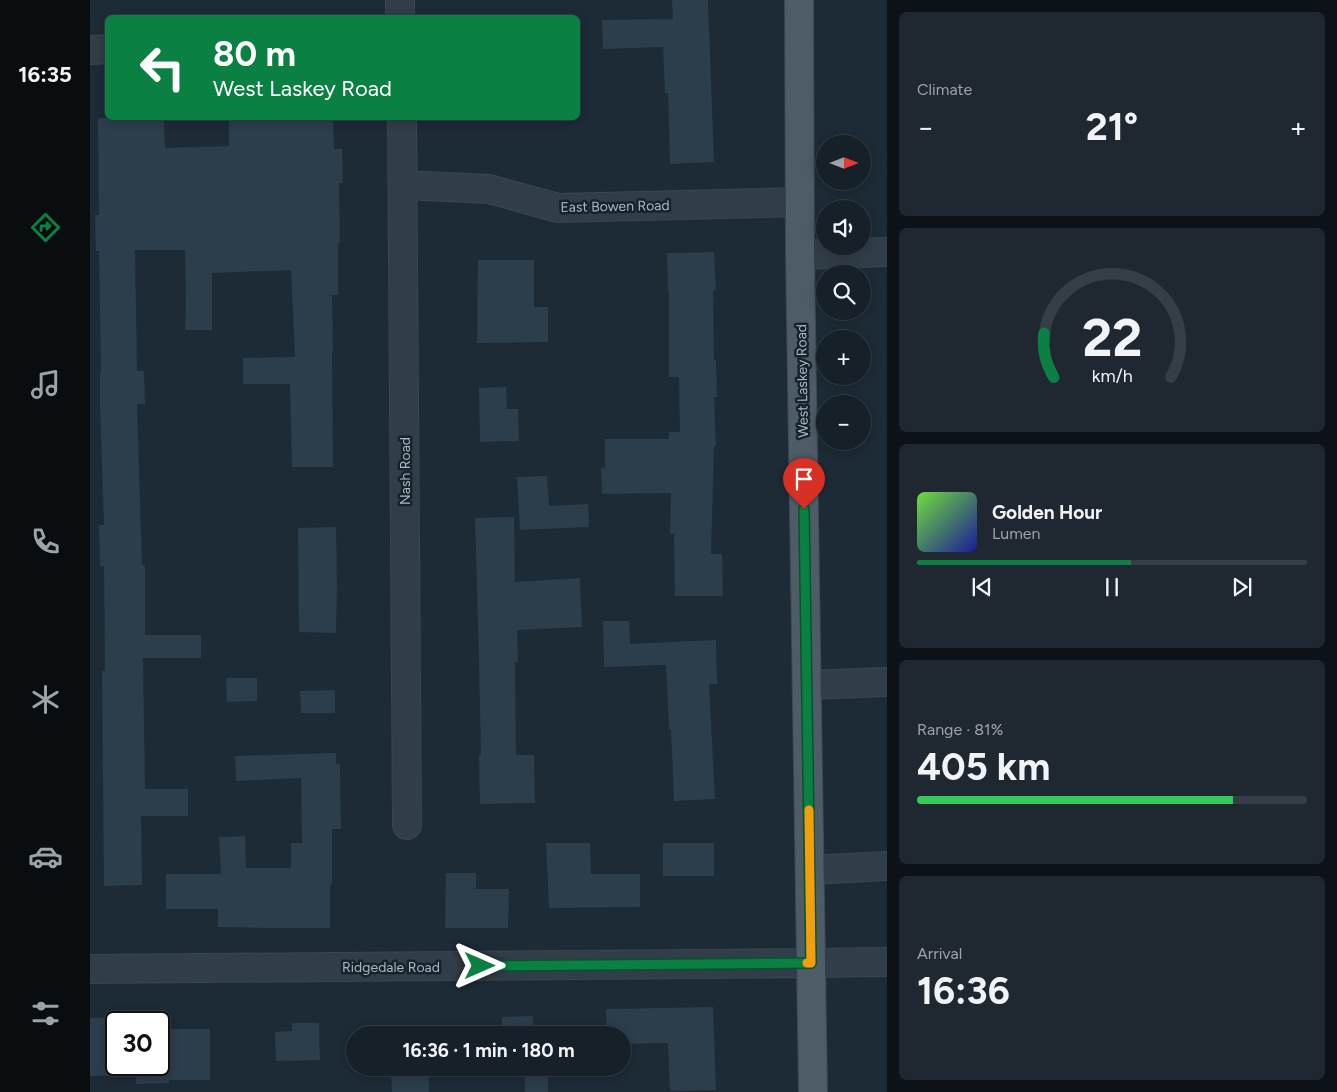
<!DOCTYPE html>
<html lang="en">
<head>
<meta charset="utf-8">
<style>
  :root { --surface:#162029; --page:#1f2831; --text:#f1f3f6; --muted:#9ea3a8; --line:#353e46; --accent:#0b8043 }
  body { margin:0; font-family:Figtree,sans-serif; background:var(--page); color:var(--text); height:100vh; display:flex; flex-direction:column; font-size:19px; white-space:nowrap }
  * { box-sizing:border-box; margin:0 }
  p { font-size:16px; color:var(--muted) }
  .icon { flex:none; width:28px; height:28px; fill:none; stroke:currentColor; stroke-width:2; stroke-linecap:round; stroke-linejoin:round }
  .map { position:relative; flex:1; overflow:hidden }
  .panel { display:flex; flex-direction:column; gap:12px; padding:12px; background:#0c1217; width:450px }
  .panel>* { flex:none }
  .banner { position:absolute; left:15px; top:15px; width:475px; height:105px; border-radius:8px; box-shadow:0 2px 12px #0003,0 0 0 1px var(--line); background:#0b8043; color:#fff; overflow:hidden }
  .needle { width:32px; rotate:90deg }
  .tools { position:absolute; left:726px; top:135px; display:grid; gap:10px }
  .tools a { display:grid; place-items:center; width:55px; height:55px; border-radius:50%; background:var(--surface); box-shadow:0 2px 12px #0003,0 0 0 1px var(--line); font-size:25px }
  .speed { position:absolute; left:15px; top:1011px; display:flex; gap:10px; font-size:25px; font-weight:700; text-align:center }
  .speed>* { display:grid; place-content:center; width:65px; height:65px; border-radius:50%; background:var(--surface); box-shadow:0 2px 12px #0003,0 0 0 1px var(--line); line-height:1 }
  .speed .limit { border:2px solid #111; border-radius:8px; background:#fff; color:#111 }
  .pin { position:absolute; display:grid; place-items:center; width:42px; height:42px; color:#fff; margin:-51px -21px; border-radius:50% 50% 50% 0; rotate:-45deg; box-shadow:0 0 5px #0007 }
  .pin .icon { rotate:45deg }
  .me { position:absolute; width:55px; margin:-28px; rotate:90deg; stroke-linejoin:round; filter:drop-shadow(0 0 4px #0008) }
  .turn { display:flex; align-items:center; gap:18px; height:105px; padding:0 25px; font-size:22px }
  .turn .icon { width:65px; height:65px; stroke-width:2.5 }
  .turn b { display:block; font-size:35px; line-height:42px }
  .big { font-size:38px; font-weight:700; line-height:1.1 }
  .panel .widget { flex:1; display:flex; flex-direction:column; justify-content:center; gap:8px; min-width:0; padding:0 18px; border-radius:8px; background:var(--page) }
  .panel .dial { align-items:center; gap:0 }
  .dial svg { height:130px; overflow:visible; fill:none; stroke:var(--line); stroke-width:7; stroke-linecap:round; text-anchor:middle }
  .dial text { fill:var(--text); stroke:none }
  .song { display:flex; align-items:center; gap:15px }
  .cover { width:60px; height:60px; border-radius:8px; background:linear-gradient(135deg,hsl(100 70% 55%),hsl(240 70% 35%)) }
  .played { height:5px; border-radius:2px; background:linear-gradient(90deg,var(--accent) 55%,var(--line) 55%) }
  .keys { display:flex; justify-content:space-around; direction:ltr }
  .heat { display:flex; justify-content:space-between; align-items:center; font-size:28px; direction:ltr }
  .charge { height:8px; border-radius:4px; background:linear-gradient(90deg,#34c759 81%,var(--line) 0) }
  .trip { position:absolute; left:256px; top:1026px; width:285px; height:50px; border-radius:25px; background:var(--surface); box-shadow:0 2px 12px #0003,0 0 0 1px var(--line); font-weight:700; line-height:50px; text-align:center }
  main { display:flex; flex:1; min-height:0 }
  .menu { display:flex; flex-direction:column; width:90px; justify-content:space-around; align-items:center; background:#090d10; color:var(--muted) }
  .menu .icon { width:35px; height:35px }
  .menu .selected { color:var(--accent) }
  .menu b { font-size:22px; color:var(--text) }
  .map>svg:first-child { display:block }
  .building { fill:#2c3d4c }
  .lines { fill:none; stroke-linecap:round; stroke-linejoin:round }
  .minor-casing { stroke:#3a4651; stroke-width:30 }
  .major-casing { stroke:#3a4651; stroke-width:30 }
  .minor { stroke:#313d48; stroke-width:28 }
  .major { stroke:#4e5c68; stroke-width:28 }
  .route-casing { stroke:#07532c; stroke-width:12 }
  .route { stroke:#0b8043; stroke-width:9 }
  .slow { stroke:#f59e0b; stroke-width:9 }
  .labels { text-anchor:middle; stroke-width:5; stroke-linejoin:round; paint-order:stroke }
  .street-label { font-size:14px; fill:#aab8c5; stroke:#17222c }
</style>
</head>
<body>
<main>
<nav class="menu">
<b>16:35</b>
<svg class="icon selected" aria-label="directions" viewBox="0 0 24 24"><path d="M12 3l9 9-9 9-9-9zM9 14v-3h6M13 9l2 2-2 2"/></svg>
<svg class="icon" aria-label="music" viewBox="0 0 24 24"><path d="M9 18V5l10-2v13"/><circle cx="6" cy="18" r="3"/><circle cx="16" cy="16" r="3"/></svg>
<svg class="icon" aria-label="phone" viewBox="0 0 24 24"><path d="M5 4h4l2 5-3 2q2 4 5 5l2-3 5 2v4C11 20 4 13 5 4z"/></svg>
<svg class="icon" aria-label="climate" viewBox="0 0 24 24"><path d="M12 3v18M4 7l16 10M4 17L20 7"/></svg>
<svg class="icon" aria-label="car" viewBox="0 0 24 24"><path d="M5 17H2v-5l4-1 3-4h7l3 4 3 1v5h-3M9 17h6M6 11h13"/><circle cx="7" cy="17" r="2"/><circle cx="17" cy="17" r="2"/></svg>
<svg class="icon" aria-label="filters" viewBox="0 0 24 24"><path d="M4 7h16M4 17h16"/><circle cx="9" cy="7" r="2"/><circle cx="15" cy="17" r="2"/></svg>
</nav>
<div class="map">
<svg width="797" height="1092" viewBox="0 0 797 1092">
  <rect width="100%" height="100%" fill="#1d2b37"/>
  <!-- building -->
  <path class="building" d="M 582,0 L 618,0 L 624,162 L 580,164 L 578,93 L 575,93 L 573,47 L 513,49 L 512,20 L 583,19 Z
    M 8,118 L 74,118 L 75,148 L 139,146 L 139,118 L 243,118 L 244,149 L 252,149 L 253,183 L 249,183 L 250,243 L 248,243 L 248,295 L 242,295 L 243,353 L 242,353 L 243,467 L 202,467 L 200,384 L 153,384 L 153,358 L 205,357 L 201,270 L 122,273 L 122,330 L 95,330 L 96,306 L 95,250 L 45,250 L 47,371 L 54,371 L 55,404 L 47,404 L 52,565 L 55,565 L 55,635 L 111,635 L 111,658 L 53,658 L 55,789 L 98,789 L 98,816 L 51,816 L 52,885 L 14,886 L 12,671 L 15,671 L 14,566 L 10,567 L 9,525 L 14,525 L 10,405 L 10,372 L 11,372 L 9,251 L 6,251 L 5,215 L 9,215 Z
    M 624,252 L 626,290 L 623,291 L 624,360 L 626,360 L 627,397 L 624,397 L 626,446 L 624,446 L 621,554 L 632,554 L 633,596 L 585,596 L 584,534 L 580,534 L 581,493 L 512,494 L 511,468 L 515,468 L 515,439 L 579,439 L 579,432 L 590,432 L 589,377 L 579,377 L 579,292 L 578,292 L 577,253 Z
    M 388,260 L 444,260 L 444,307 L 458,307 L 458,342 L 387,343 Z
    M 416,387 L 417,409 L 428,409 L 429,441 L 390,442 L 389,388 Z
    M 457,476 L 459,506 L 498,504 L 499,527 L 430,530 L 427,477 Z
    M 424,517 L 425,582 L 490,578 L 492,627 L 427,630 L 428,662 L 425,662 L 426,755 L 444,755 L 445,803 L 390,804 L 389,755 L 391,755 L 389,660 L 385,518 Z
    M 246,527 L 247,587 L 246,633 L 209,632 L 208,528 Z
    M 513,621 L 539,621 L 540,644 L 626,640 L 627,684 L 619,684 L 625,799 L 584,801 L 581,729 L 579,729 L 576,665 L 514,667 Z
    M 136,678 L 167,678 L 167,701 L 137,702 Z
    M 245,690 L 245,713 L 211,713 L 210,691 Z
    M 246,753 L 246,764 L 250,764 L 251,829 L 242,829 L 242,885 L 240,885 L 240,928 L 179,928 L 128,927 L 128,909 L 76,909 L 76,874 L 131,874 L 129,837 L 155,836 L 156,868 L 201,868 L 201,843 L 212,843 L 211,778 L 146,781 L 145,756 Z
    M 456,843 L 500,843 L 501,874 L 550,874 L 550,907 L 459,908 Z
    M 573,843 L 624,843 L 624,876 L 573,876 Z
    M 356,873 L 386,873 L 386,889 L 419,889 L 418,928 L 355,928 Z
    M 623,1007 L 626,1090 L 580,1091 L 578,1043 L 532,1044 L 532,1035 L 517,1035 L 516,1009 Z
    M 443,1016 L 443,1025 L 456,1025 L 456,1035 L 412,1035 L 412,1017 Z
    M 28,1017 L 28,1022 L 26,1022 L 26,1065 L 69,1065 L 69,1028 L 77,1028 L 77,1029 L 120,1029 L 120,1080 L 79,1080 L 79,1083 L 46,1084 L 46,1075 L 0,1076 L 0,1018 Z
    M 202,1023 L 229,1023 L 230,1060 L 186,1061 L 185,1032 L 202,1031 Z
    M 300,1027 L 338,1027 L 338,1035 L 300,1035 Z
    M 301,1068 L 339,1068 L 339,1092 L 302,1092 Z
    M 413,1068 L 458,1068 L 458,1092 L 435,1092 L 435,1075 L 413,1075 Z"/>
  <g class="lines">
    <!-- minor casing -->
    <g class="minor-casing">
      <path id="minor" d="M 310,0 L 310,18
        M 0,50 L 18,49
        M 312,118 L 317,825
        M 313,185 L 399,189 L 468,208 L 710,202
        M 710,255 L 797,252
        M 717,685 L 797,682
        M 720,870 L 797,866
        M 0,969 L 721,963 L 797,962"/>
    </g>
    <!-- major casing -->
    <g class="major-casing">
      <path id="major" d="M 709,0 L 710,255 L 723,1092"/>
    </g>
    <!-- minor -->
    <use href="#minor" class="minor"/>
    <!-- major -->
    <use href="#major" class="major"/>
  </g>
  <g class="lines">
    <!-- route casing -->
    <g class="route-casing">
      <path id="route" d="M 390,966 L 721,963 L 714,509"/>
    </g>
    <!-- route -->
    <use href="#route" class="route"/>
    <!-- slow -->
    <path class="slow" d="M 717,963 L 721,963 L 719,810"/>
  </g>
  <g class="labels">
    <!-- street labels -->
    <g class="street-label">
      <text transform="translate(525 206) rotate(-1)" y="5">East Bowen Road</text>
      <text transform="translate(712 381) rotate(-91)" y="5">West Laskey Road</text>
      <text transform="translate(315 471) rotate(-90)" y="5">Nash Road</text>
      <text x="301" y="972">Ridgedale Road</text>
    </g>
  </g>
</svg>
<div class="tools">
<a><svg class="needle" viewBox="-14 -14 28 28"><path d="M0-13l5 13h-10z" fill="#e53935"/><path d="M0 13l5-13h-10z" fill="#9ea3a8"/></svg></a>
<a><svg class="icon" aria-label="sound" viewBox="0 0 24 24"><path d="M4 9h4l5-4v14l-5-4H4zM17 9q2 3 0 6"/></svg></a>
<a><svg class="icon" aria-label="search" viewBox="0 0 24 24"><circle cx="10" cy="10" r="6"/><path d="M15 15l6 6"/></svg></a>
<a>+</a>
<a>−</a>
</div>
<div class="speed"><div class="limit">30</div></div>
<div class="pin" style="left:714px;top:509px;background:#d93025"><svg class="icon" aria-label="arrive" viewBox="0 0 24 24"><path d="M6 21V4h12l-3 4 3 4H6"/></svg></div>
<svg class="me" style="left:390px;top:966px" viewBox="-20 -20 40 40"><path d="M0-17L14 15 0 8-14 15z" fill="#0b8043" stroke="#fff" stroke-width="4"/></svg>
<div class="trip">16:36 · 1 min · 180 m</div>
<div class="banner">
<div class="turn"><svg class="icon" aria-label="left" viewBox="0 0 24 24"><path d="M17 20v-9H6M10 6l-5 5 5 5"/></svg><div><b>80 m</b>West Laskey Road</div></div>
</div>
</div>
<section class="panel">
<div class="widget"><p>Climate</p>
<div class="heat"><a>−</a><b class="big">21°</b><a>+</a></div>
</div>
<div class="widget dial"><svg viewBox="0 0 100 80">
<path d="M14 69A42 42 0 1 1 86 69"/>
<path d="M14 69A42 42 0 0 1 8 42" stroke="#0b8043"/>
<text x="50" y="56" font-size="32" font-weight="700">22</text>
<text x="50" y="72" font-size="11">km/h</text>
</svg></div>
<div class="widget">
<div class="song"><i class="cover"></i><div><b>Golden Hour</b><p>Lumen</p></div></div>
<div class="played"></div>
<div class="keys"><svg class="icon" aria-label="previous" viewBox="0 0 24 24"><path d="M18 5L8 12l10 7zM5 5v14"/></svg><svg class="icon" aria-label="pause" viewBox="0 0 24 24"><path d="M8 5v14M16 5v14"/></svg><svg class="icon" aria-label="next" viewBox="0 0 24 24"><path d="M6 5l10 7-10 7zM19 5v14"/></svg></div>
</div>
<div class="widget"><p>Range · 81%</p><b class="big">405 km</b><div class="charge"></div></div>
<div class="widget"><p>Arrival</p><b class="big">16:36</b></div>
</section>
</main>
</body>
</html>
